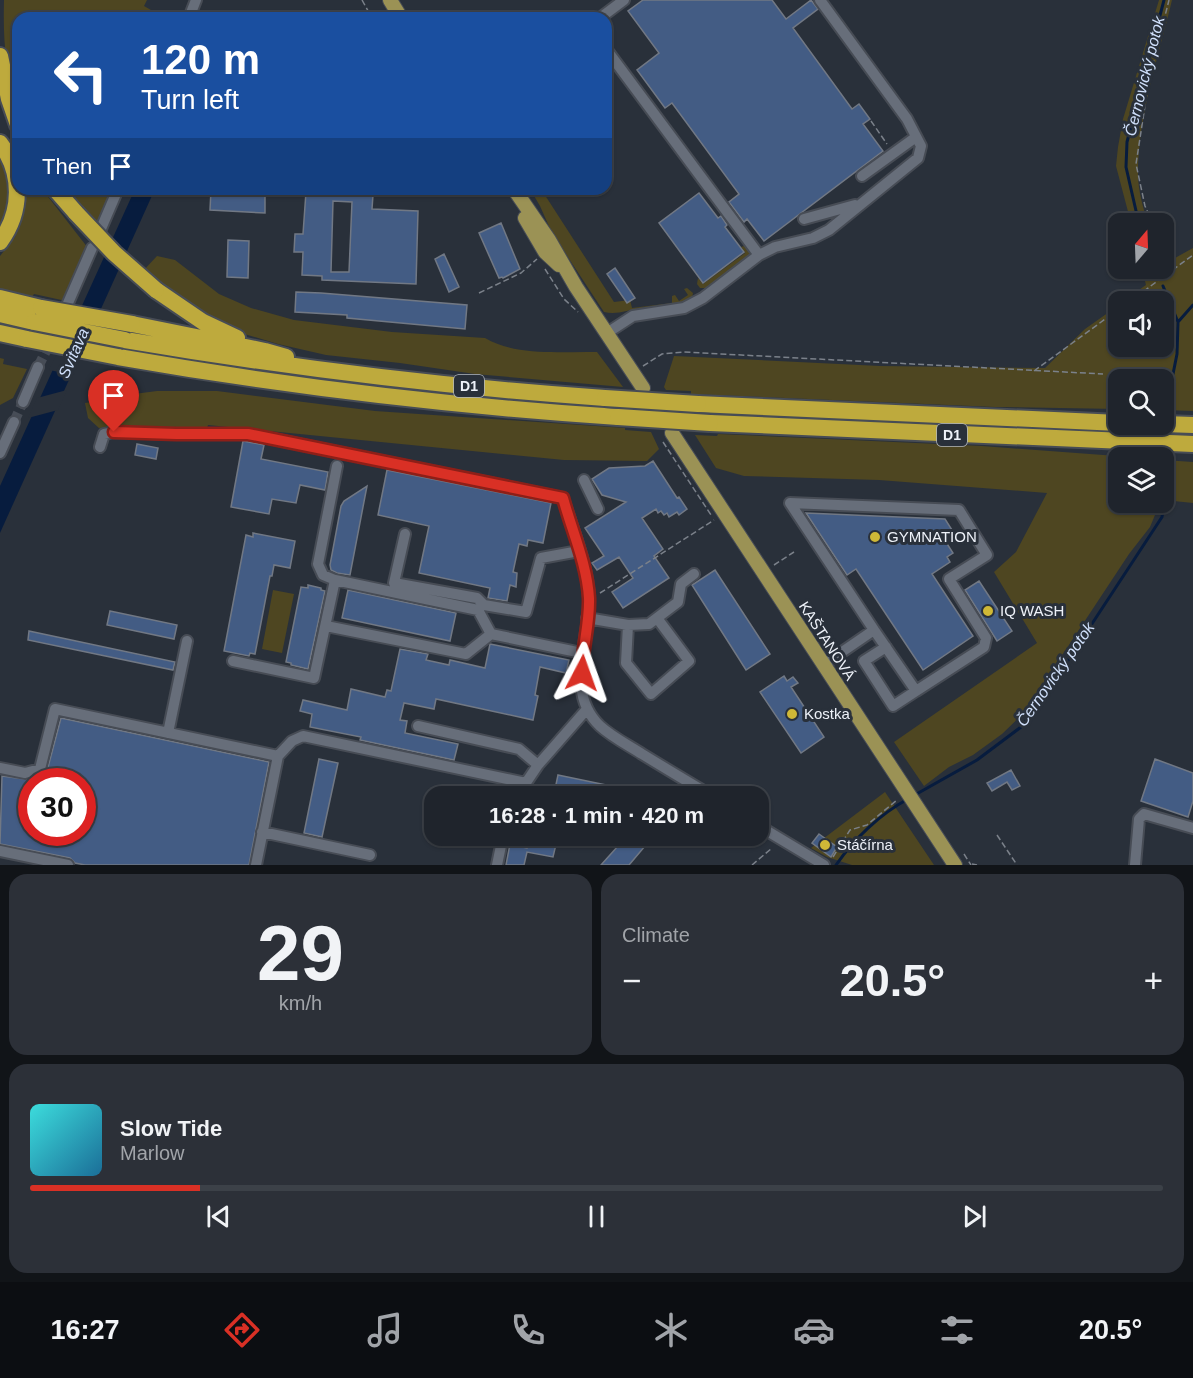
<!DOCTYPE html>
<html lang="en">
<head>
<meta charset="utf-8">
<style>
  :root { --surface:#1f242c; --page:#2c3038; --text:#f1f3f6; --muted:#a1a4a9; --line:#3c4148; --accent:#d93025 }
  body { margin:0; font-family:Arial,sans-serif; background:var(--page); color:var(--text); height:100vh; display:flex; flex-direction:column; font-size:22px; white-space:nowrap }
  * { box-sizing:border-box; margin:0 }
  p { font-size:20px; color:var(--muted) }
  .icon { flex:none; width:33px; height:33px; fill:none; stroke:currentColor; stroke-width:2; stroke-linecap:round; stroke-linejoin:round }
  .map { position:relative; height:865px; overflow:hidden }
  .details { display:flex; flex-direction:column; gap:9px; padding:9px; background:#111418; flex:1 }
  .details>* { flex:none }
  .hud { position:absolute; left:12px; top:12px; width:600px; height:183px; border-radius:18px; box-shadow:0 2px 4px #0004,0 0 0 2px var(--line); background:#1a4fa0; color:#fff; overflow:hidden }
  .needle { width:39px; rotate:19deg }
  .tools { position:absolute; left:1108px; top:213px; display:grid; gap:12px }
  .tools a { display:grid; place-items:center; width:66px; height:66px; border-radius:12px; background:var(--surface); box-shadow:0 2px 4px #0004,0 0 0 2px var(--line); font-size:30px }
  .speed { position:absolute; left:18px; top:768px; display:flex; gap:12px; font-size:30px; font-weight:700; text-align:center }
  .speed>* { display:grid; place-content:center; width:78px; height:78px; border-radius:50%; background:var(--surface); box-shadow:0 2px 4px #0004,0 0 0 2px var(--line); line-height:1 }
  .speed .limit { border:9px solid #d22; background:#fff; color:#111 }
  .pin { position:absolute; display:grid; place-items:center; width:51px; height:51px; color:#fff; margin:-62px -26px; border-radius:50% 50% 50% 0; rotate:-45deg; box-shadow:0 0 6px #0007 }
  .pin .icon { rotate:45deg }
  .me { position:absolute; width:66px; margin:-33px; rotate:4deg; stroke-linejoin:round; filter:drop-shadow(0 0 4px #0008) }
  .turn { display:flex; align-items:center; gap:21px; height:126px; padding:0 30px; font-size:27px }
  .turn .icon { width:78px; height:78px; stroke-width:2.5 }
  .turn b { display:block; font-size:42px; line-height:51px }
  .then { display:flex; align-items:center; height:57px; padding:0 30px; background:#0003; gap:12px; font-size:22px }
  .big { font-size:45px; font-weight:800; line-height:1.1 }
  .details .card { flex:1; display:flex; flex-direction:column; justify-content:center; gap:9px; min-width:0; padding:0 21px; border-radius:18px; background:var(--page) }
  .details .dial { align-items:center; gap:0 }
  .dial b { font-size:78px; line-height:1 }
  .song { display:flex; align-items:center; gap:18px }
  .cover { width:72px; height:72px; border-radius:9px; background:linear-gradient(135deg,hsl(180 70% 55%),hsl(200 70% 35%)) }
  .played { height:6px; border-radius:3px; background:linear-gradient(90deg,var(--accent) 15%,var(--line) 15%) }
  .keys { display:flex; justify-content:space-around; direction:ltr }
  .heat { display:flex; justify-content:space-between; align-items:center; font-size:33px; direction:ltr }
  .details .tiles { flex:1; display:grid; gap:9px; grid-template-columns:1fr 1fr }
  .card:last-child { grid-column:span 2 }
  .trip { position:absolute; left:424px; top:786px; width:345px; height:60px; border-radius:18px; background:var(--surface); box-shadow:0 2px 4px #0004,0 0 0 2px var(--line); font-weight:800; line-height:60px; text-align:center }
  .menu { display:flex; height:96px; justify-content:space-around; align-items:center; background:#0c0e12; color:var(--muted) }
  .menu .icon { width:42px; height:42px }
  .menu .selected { color:var(--accent) }
  .menu b { font-size:27px; color:var(--text) }
  .map>svg:first-child { display:block }
  .green { fill:#4e4621 }
  .water { fill:#071c3e }
  .pier { fill:#29303a }
  .lines { fill:none; stroke-linecap:round; stroke-linejoin:round }
  .stream { stroke:#071c3e; stroke-width:3 }
  .building { fill:#435c84; stroke:#717884; stroke-width:1.5; fill-rule:evenodd }
  .minor-tunnel { stroke:#474d57; stroke-width:10; stroke-dasharray:10 5; stroke-linecap:butt }
  .minor-casing { stroke:#474c55; stroke-width:14 }
  .major-casing { stroke:#474c55; stroke-width:16 }
  .highway-casing { stroke:#474c55; stroke-width:20 }
  .path { stroke:#7b818a; stroke-width:1.5; stroke-dasharray:6 3; stroke-linecap:butt }
  .minor { stroke:#676e7a; stroke-width:10 }
  .major { stroke:#9b9255; stroke-width:14 }
  .highway { stroke:#beaa3d; stroke-width:16 }
  .highway-bridge-casing { stroke:#474c55; stroke-width:20; stroke-linecap:butt }
  .highway-bridge { stroke:#beaa3d; stroke-width:16 }
  .route-casing { stroke:#8d1f18; stroke-width:15 }
  .route { stroke:#d93025; stroke-width:10 }
  .poi-dot { fill:#cfb837; stroke:#29303a; stroke-width:2 }
  .labels { text-anchor:middle; stroke-width:6; stroke-linejoin:round; paint-order:stroke }
  .shield { fill:#29303a; stroke:#b3b8c0; stroke-width:1.5 }
  .shield-label { font-size:14px; font-weight:bold; fill:#eef2f9 }
  .poi-label { font-size:15px; fill:#eef2f9; stroke:#29303a; text-anchor:start }
  .street-label { font-size:15px; fill:#eef2f9; stroke:#29303a }
  .water-label { font-size:16px; font-style:italic; fill:#d0e0fb; stroke:#29303a }
</style>
</head>
<body>
<div class="map">
<svg width="1193" height="865" viewBox="0 0 1193 865">
  <rect width="100%" height="100%" fill="#29303a"/>
  <!-- green -->
  <path class="green" d="M 4,0 L 147,0 L 144,6 L 165,18 L 18,18 L 18,108 C 5,70 3,40 4,0 Z
    M 1159,0 L 1172,0 C 1159,56 1138,115 1138,174 C 1138,190 1143,208 1148,223 L 1131,223 L 1116,166 L 1118,147 L 1123,119 Z
    M 0,155 C 13,186 12,199 0,229 Z
    M 26,189 L 42,189 L 88,248 L 66,301 L 34,294 L 32,297 L 0,290 L 0,256 L 15,237 L 20,226 L 26,203 Z
    M 60,189 L 114,189 L 96,226 Z
    M 530,189 L 541,189 L 614,302 L 630,300 L 632,308 L 672,303 L 672,296 L 675,295 L 679,301 L 688,295 L 684,289 L 687,288 L 693,293 L 692,298 C 676,306 659,306 641,308 C 628,310 617,315 604,312 L 552,233 L 540,206 Z
    M 744,246 L 751,251 L 748,257 L 706,288 L 700,288 L 697,284 L 698,278 L 703,284 L 745,253 L 741,247 Z
    M 1193,248 L 1193,411 L 1164,410 L 1164,380 L 1119,380 L 1119,409 L 995,407 L 691,394 L 691,391 L 666,390 L 664,387 L 674,356 L 880,366 L 1045,368 L 1085,329 L 1119,305 L 1119,346 L 1164,346 L 1164,302 L 1123,301 L 1146,285 L 1142,269 L 1164,268 L 1164,256 L 1175,258 Z
    M 157,256 L 175,260 L 219,294 L 251,308 L 294,320 L 392,332 L 485,338 C 518,357 560,351 597,352 L 623,387 L 475,374 L 400,363 L 326,355 L 278,344 L 238,332 L 203,315 L 142,272 Z
    M 0,358 L 4,359 L 3,364 L 27,369 L 13,398 L 0,405 Z
    M 157,391 L 217,391 L 375,411 L 625,428 L 625,430 L 651,432 L 659,449 L 647,461 L 564,460 L 208,425 L 206,431 L 128,426 L 99,428 L 88,418 L 85,403 L 111,399 L 111,397 Z
    M 718,434 L 982,446 L 1130,457 L 1119,458 L 1119,502 L 1160,503 L 1150,527 L 1129,554 L 1059,660 L 1032,705 L 1002,734 L 973,755 L 949,767 L 924,786 L 894,742 L 1037,643 L 994,572 L 1016,552 L 1047,493 L 879,480 L 744,476 L 716,468 L 695,435 L 717,436 Z
    M 1164,460 L 1193,462 L 1193,503 L 1164,500 Z
    M 273,590 L 294,594 L 282,653 L 262,649 Z
    M 885,792 L 934,865 L 852,865 L 827,857 L 811,848 Z"/>
  <!-- water -->
  <path class="water" d="M 135,189 L 155,189 L 0,533 L 0,486 Z"/>
  <!-- pier -->
  <path class="pier" d="M 79,305 L 103,310 L 74,375 L 49,370 Z
    M 67,390 L 58,410 L 28,418 L 37,398 Z"/>
  <g class="lines">
    <!-- stream -->
    <path class="stream" d="M 1139,224 L 1126,167 L 1127,142 L 1164,0
      M 1156,268 L 1158,271
      M 1163,286 L 1178,322 L 1177,354 L 1171,384
      M 1178,322 L 1193,305
      M 913,796 L 977,760 L 1021,727 L 1040,703 L 1162,517 L 1167,483
      M 836,865 C 854,839 880,814 908,799"/>
  </g>
  <!-- building -->
  <path class="building" d="M 643,0 L 772,0 L 786,19 L 811,0 L 818,9 L 793,28 L 852,109 L 859,104 L 870,119 L 863,124 L 883,151 L 764,241 L 747,219 L 744,222 L 729,202 L 739,194 L 672,103 L 665,108 L 637,70 L 659,53 L 628,11 Z
    M 228,189 L 265,189 L 265,213 L 210,210 L 211,190 Z
    M 311,189 L 346,189 L 346,194 L 373,195 L 372,209 L 418,211 L 416,284 L 322,280 L 322,276 L 302,275 L 303,252 L 294,252 L 295,234 L 303,234 L 306,192 L 311,192 ZM 333,201 L 352,202 L 349,272 L 331,272 Z
    M 699,193 L 718,218 L 721,216 L 727,225 L 725,227 L 744,252 L 703,283 L 659,223 Z
    M 501,223 L 520,269 L 503,278 L 502,277 L 499,278 L 479,233 Z
    M 228,240 L 249,241 L 248,278 L 227,277 Z
    M 444,254 L 459,287 L 449,292 L 435,259 Z
    M 615,268 L 635,298 L 627,303 L 607,274 Z
    M 296,292 L 321,293 L 467,305 L 465,329 L 347,318 L 347,315 L 295,312 Z
    M 243,441 L 264,445 L 261,459 L 328,472 L 325,490 L 300,485 L 296,503 L 272,499 L 269,514 L 231,507 Z
    M 137,444 L 158,448 L 156,459 L 135,455 Z
    M 653,461 L 677,498 L 679,497 L 687,509 L 679,515 L 677,512 L 669,517 L 667,513 L 664,515 L 661,511 L 658,513 L 656,509 L 642,518 L 663,549 L 654,556 L 669,578 L 623,608 L 612,592 L 633,578 L 619,557 L 597,570 L 592,563 L 604,556 L 585,528 L 626,502 L 602,495 L 592,479 L 609,468 L 645,466 Z
    M 387,470 L 551,503 L 543,543 L 528,540 L 527,546 L 519,544 L 513,572 L 517,573 L 516,587 L 510,585 L 507,601 L 488,598 L 490,588 L 419,573 L 429,526 L 378,515 Z
    M 367,486 L 350,575 L 337,573 L 331,570 L 330,565 L 341,506 L 344,501 Z
    M 806,513 L 945,519 L 952,530 L 942,536 L 953,553 L 947,557 L 950,562 L 932,574 L 973,636 L 923,670 L 856,569 L 847,575 Z
    M 253,533 L 295,541 L 290,568 L 274,565 L 272,576 L 270,576 L 255,654 L 250,653 L 249,656 L 224,651 L 246,535 L 253,537 Z
    M 715,570 L 770,654 L 746,670 L 692,585 Z
    M 979,581 L 1012,631 L 997,641 L 965,590 Z
    M 308,585 L 321,588 L 321,590 L 325,591 L 308,669 L 291,665 L 291,663 L 286,662 L 301,587 L 308,588 Z
    M 348,590 L 456,613 L 450,641 L 342,618 Z
    M 110,611 L 177,625 L 174,639 L 107,625 Z
    M 29,631 L 175,662 L 173,670 L 28,640 Z
    M 490,644 L 569,660 L 566,673 L 540,667 L 535,695 L 538,696 L 533,720 L 436,699 L 434,709 L 404,703 L 400,720 L 407,721 L 405,733 L 458,744 L 454,760 L 360,740 L 361,737 L 310,727 L 312,714 L 300,711 L 303,700 L 347,710 L 351,689 L 385,697 L 387,690 L 391,691 L 400,649 L 428,654 L 426,660 L 449,665 L 450,660 L 485,668 Z
    M 784,676 L 787,681 L 793,677 L 798,683 L 791,687 L 824,737 L 801,753 L 760,692 Z
    M 61,718 L 269,762 L 249,865 L 85,865 L 75,863 L 70,858 L 0,844 L 2,776 L 32,780 L 32,810 L 27,832 L 82,832 L 82,794 L 85,782 L 43,782 L 47,771 Z
    M 319,759 L 338,763 L 322,837 L 304,833 Z
    M 1155,759 L 1193,773 L 1193,801 L 1188,817 L 1141,801 Z
    M 1011,770 L 1020,786 L 1012,790 L 1007,782 L 992,791 L 987,783 Z
    M 558,775 L 621,788 L 619,796 L 568,796 L 554,794 Z
    M 819,834 L 837,847 L 831,857 L 812,843 Z
    M 538,836 L 558,836 L 553,857 L 527,852 L 524,865 L 506,865 L 510,844 L 527,848 L 529,843 L 536,845 Z
    M 627,836 L 646,836 L 651,839 L 629,865 L 601,865 Z"/>
  <g class="lines">
    <!-- minor-tunnel -->
    <path class="minor-tunnel" d="M 38,367 L 52,339
      M 14,422 L 23,402"/>
    <!-- minor casing -->
    <g class="minor-casing">
      <path id="minor" d="M 189,18 L 196,0
        M 600,18 L 624,0
        M 606,49 L 759,255
        M 862,176 L 916,137
        M 804,219 L 855,205
        M 100,231 L 118,189
        M 68,303 L 92,248
        M 607,333 L 633,316 L 684,308 L 703,298 L 759,255 L 775,247 L 813,238 L 829,230 L 918,158 L 921,146 L 907,119 L 820,0
        M 23,402 L 38,367
        M 100,447 L 104,434 L 114,432 L 176,434 L 248,434 L 563,498 C 573,531 588,565 589,599 C 590,641 564,692 600,726 C 612,737 628,745 642,754 C 665,768 688,782 712,796
        M 0,453 L 14,422
        M 584,480 L 598,509
        M 405,534 L 394,583 L 477,598 L 484,605 L 526,612 L 541,558 L 579,551
        M 335,580 L 478,610 L 491,634
        M 587,618 L 628,625 L 626,663 L 651,694 L 689,661 L 657,618
        M 628,625 L 649,624 L 678,602 L 681,584 L 694,574
        M 326,626 L 466,654 L 491,634 L 582,653
        M 886,647 L 864,661 L 893,706 L 916,691
        M 233,661 L 314,678 L 335,580 L 323,575 L 318,564 L 337,466
        M 823,665 L 874,630 L 916,691 L 984,647 L 986,638 L 949,579 L 987,555 L 959,510 L 790,503 L 874,630
        M 418,726 L 519,749 L 538,765
        M 168,733 L 187,641
        M 0,768 L 25,773 L 40,769 L 55,709 L 278,756
        M 517,796 L 538,765 L 587,709
        M 759,826 L 824,865
        M 262,832 L 370,855
        M 0,851 L 68,865
        M 256,865 L 278,756 L 292,741 L 303,736 L 526,783
        M 497,865 L 503,836
        M 1135,865 L 1139,819 L 1144,814 L 1193,828"/>
    </g>
    <!-- major casing -->
    <g class="major-casing">
      <path id="major" d="M 390,0 L 401,18
        M 514,189 L 549,240 L 576,287 L 643,388
        M 525,218 L 545,252 L 559,265
        M 672,433 L 955,865"/>
    </g>
    <!-- highway casing -->
    <g class="highway-casing">
      <path id="highway" d="M 0,56 L 9,99 L 18,125
        M 0,143 C 23,173 22,212 0,242
        M 55,189 L 76,213
        M 156,290 L 203,322 L 237,338
        M 0,298 L 41,308
        M 0,314 L 34,322
        M 132,324 L 265,351 L 286,357
        M 0,333 L 27,339
        M 125,340 C 284,367 444,387 605,398
        M 118,357 C 284,386 450,406 618,417
        M 698,404 L 1119,423
        M 710,423 L 1193,444
        M 1164,424 L 1193,425"/>
    </g>
    <!-- path -->
    <path class="path" d="M 362,0 L 372,18
      M 871,121 L 887,144
      M 1153,224 L 1145,206 L 1136,164 L 1149,80 L 1169,0
      M 1164,247 L 1174,268
      M 545,269 L 564,299 L 578,312
      M 479,293 L 521,273 L 537,259
      M 1129,302 L 1193,255
      M 643,366 L 662,354 L 684,352 L 1103,374
      M 1034,371 L 1119,309
      M 663,442 L 711,515
      M 774,565 L 794,552
      M 600,593 L 714,520
      M 997,835 L 1017,865
      M 964,854 L 971,865
      M 833,857 L 850,830 L 867,825 L 897,800
      M 972,864 L 977,865
      M 752,865 L 772,848"/>
    <!-- minor -->
    <use href="#minor" class="minor"/>
    <!-- major -->
    <use href="#major" class="major"/>
    <!-- highway -->
    <use href="#highway" class="highway"/>
    <!-- highway-bridge casing -->
    <g class="highway-bridge-casing">
      <path id="highway-bridge" d="M 76,213 L 114,253 L 156,290
        M 41,308 L 132,324
        M 34,322 L 125,340
        M 27,339 L 118,357
        M 605,398 L 698,404
        M 618,417 L 710,423"/>
    </g>
    <!-- highway-bridge -->
    <use href="#highway-bridge" class="highway-bridge"/>
  </g>
  <g class="lines">
    <!-- route casing -->
    <g class="route-casing">
      <path id="route" d="M 114,432 L 176,434 L 248,434 L 563,498 C 572,531 587,564 589,598 C 590,623 582,648 582,673"/>
    </g>
    <!-- route -->
    <use href="#route" class="route"/>
  </g>
  <!-- markers -->
  <g class="poi-dot">
    <circle cx="875" cy="537" r="6"/>
    <circle cx="988" cy="611" r="6"/>
    <circle cx="792" cy="714" r="6"/>
    <circle cx="825" cy="845" r="6"/>
  </g>
  <g class="labels">
    <!-- shield labels -->
    <g class="shield">
      <rect x="454" y="375" width="30" height="22" rx="4.5"/>
      <rect x="937" y="424" width="30" height="22" rx="4.5"/>
    </g>
    <g class="shield-label">
      <text x="469" y="391">D1</text>
      <text x="952" y="440">D1</text>
    </g>
    <!-- poi labels -->
    <g class="poi-label">
      <text x="887" y="542">GYMNATION</text>
      <text x="1000" y="616">IQ WASH</text>
      <text x="804" y="719">Kostka</text>
      <text x="837" y="850">Stáčírna</text>
    </g>
    <!-- street labels -->
    <g class="street-label">
      <text transform="translate(827 641) rotate(57)" y="5">KAŠTANOVÁ</text>
    </g>
    <!-- water labels -->
    <g class="water-label">
      <text transform="translate(1144 76) rotate(-76)" y="6">Černovický potok</text>
      <text transform="translate(73 353) rotate(-66)" y="6">Svitava</text>
      <text transform="translate(1055 674) rotate(-55)" y="6">Černovický potok</text>
    </g>
  </g>
</svg>
<div class="tools">
<a><svg class="needle" viewBox="-14 -14 28 28"><path d="M0-13l5 13h-10z" fill="#e53935"/><path d="M0 13l5-13h-10z" fill="#a1a4a9"/></svg></a>
<a><svg class="icon" aria-label="sound" viewBox="0 0 24 24"><path d="M4 9h4l5-4v14l-5-4H4zM17 9q2 3 0 6"/></svg></a>
<a><svg class="icon" aria-label="search" viewBox="0 0 24 24"><circle cx="10" cy="10" r="6"/><path d="M15 15l6 6"/></svg></a>
<a><svg class="icon" aria-label="layers" viewBox="0 0 24 24"><path d="M12 4l9 5-9 5-9-5zM3 14l9 5 9-5"/></svg></a>
</div>
<div class="speed"><div class="limit">30</div></div>
<div class="pin" style="left:114px;top:432px;background:#d93025"><svg class="icon" aria-label="arrive" viewBox="0 0 24 24"><path d="M6 21V4h12l-3 4 3 4H6"/></svg></div>
<svg class="me" style="left:582px;top:673px" viewBox="-20 -20 40 40"><path d="M0-17L14 15 0 8-14 15z" fill="#d93025" stroke="#fff" stroke-width="4"/></svg>
<div class="trip">16:28 · 1 min · 420 m</div>
<div class="hud">
<div class="turn"><svg class="icon" aria-label="left" viewBox="0 0 24 24"><path d="M17 20v-9H6M10 6l-5 5 5 5"/></svg><div><b>120 m</b>Turn left</div></div>
<div class="then">Then<svg class="icon" aria-label="arrive" viewBox="0 0 24 24"><path d="M6 21V4h12l-3 4 3 4H6"/></svg></div>
</div>
</div>
<section class="details">
<div class="tiles">
<div class="card dial"><b>29</b><p>km/h</p></div>
<div class="card"><p>Climate</p>
<div class="heat"><a>−</a><b class="big">20.5°</b><a>+</a></div>
</div>
<div class="card">
<div class="song"><i class="cover"></i><div><b>Slow Tide</b><p>Marlow</p></div></div>
<div class="played"></div>
<div class="keys"><svg class="icon" aria-label="previous" viewBox="0 0 24 24"><path d="M18 5L8 12l10 7zM5 5v14"/></svg><svg class="icon" aria-label="pause" viewBox="0 0 24 24"><path d="M8 5v14M16 5v14"/></svg><svg class="icon" aria-label="next" viewBox="0 0 24 24"><path d="M6 5l10 7-10 7zM19 5v14"/></svg></div>
</div>
</div>
</section>
<nav class="menu">
<b>16:27</b>
<svg class="icon selected" aria-label="directions" viewBox="0 0 24 24"><path d="M12 3l9 9-9 9-9-9zM9 14v-3h6M13 9l2 2-2 2"/></svg>
<svg class="icon" aria-label="music" viewBox="0 0 24 24"><path d="M9 18V5l10-2v13"/><circle cx="6" cy="18" r="3"/><circle cx="16" cy="16" r="3"/></svg>
<svg class="icon" aria-label="phone" viewBox="0 0 24 24"><path d="M5 4h4l2 5-3 2q2 4 5 5l2-3 5 2v4C11 20 4 13 5 4z"/></svg>
<svg class="icon" aria-label="climate" viewBox="0 0 24 24"><path d="M12 3v18M4 7l16 10M4 17L20 7"/></svg>
<svg class="icon" aria-label="car" viewBox="0 0 24 24"><path d="M5 17H2v-5l4-1 3-4h7l3 4 3 1v5h-3M9 17h6M6 11h13"/><circle cx="7" cy="17" r="2"/><circle cx="17" cy="17" r="2"/></svg>
<svg class="icon" aria-label="filters" viewBox="0 0 24 24"><path d="M4 7h16M4 17h16"/><circle cx="9" cy="7" r="2"/><circle cx="15" cy="17" r="2"/></svg>
<b>20.5°</b>
</nav>
</body>
</html>
